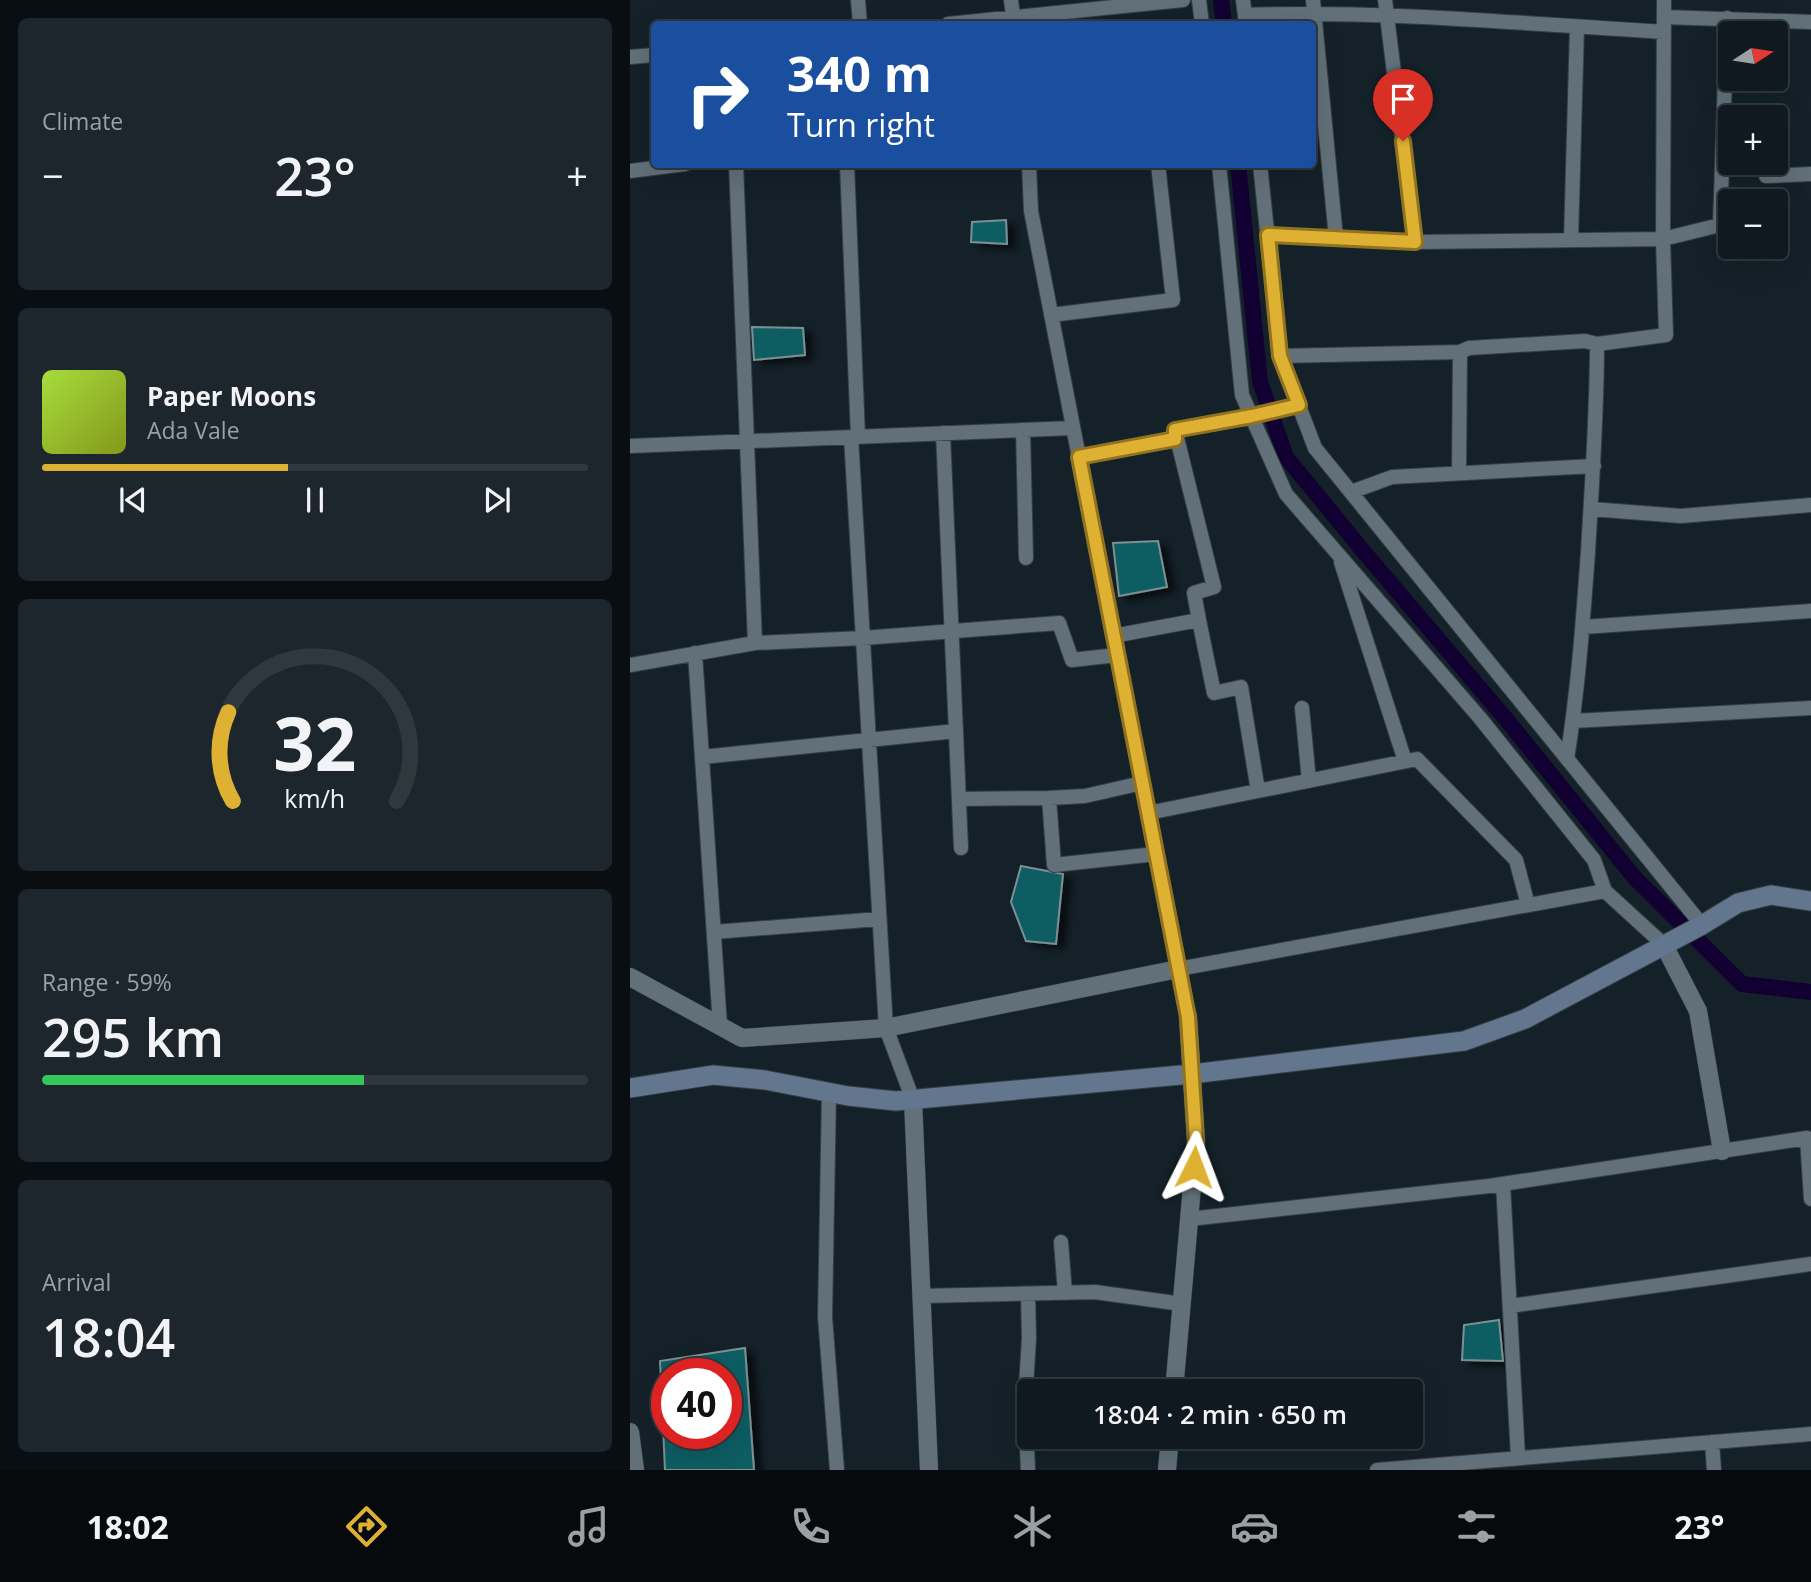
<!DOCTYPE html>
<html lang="en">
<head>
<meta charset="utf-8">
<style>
  :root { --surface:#0f191f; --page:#1d262c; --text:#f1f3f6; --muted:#9ba0a4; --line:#2f383d; --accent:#deb133 }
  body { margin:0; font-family:"Open Sans",sans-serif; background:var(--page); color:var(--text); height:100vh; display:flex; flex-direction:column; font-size:26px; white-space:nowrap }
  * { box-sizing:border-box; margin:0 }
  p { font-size:23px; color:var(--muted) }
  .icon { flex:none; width:38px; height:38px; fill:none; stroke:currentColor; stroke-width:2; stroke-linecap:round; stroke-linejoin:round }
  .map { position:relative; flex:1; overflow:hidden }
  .details { display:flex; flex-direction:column; gap:18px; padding:18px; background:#080e11; width:630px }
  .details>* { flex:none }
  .banner { position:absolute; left:21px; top:21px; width:665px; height:147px; border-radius:7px; box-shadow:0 7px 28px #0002,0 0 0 2px var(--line); background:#1a4fa0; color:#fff; overflow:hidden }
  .needle { width:46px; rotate:78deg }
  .controls { position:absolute; left:1088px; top:21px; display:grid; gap:14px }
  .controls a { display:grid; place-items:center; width:70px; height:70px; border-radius:7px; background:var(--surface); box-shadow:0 7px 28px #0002,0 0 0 2px var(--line); font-size:35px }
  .speed { position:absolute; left:21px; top:1358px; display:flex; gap:14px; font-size:35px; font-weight:700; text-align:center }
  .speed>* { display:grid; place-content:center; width:91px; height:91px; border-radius:50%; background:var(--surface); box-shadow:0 7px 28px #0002,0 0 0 2px var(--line); line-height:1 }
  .speed .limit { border:10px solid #d22; background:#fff; color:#111 }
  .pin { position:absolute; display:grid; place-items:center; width:60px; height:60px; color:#fff; margin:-72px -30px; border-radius:50% 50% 50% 0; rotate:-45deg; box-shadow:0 0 7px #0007 }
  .pin .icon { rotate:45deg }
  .me { position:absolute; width:77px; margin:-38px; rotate:3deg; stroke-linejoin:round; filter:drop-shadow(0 0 5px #0008) }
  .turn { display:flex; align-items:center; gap:24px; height:147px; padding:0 21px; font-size:32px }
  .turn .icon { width:91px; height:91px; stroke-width:2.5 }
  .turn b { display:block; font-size:49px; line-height:60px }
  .big { font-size:52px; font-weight:600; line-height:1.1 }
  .details .card { flex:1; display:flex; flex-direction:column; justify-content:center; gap:10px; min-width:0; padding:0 24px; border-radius:10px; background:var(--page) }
  .details .dial { align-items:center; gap:0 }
  .dial svg { height:182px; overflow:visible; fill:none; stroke:var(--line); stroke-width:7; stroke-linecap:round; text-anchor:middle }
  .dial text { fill:var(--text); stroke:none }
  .song { display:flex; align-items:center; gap:21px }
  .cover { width:84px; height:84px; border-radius:10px; background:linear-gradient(135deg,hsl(80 70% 55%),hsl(70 70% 35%)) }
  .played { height:7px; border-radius:4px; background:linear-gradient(90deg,var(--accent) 45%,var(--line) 45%) }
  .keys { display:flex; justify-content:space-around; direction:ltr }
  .heat { display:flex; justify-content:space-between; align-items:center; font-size:38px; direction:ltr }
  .charge { height:10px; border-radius:5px; background:linear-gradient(90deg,#34c759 59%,var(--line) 0) }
  .trip { position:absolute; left:387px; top:1379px; width:406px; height:70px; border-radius:7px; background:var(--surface); box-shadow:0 7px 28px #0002,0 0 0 2px var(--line); font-weight:600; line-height:70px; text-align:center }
  .tabs { display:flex; height:112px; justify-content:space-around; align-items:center; background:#060a0c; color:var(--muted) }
  .tabs .icon { width:49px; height:49px }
  .tabs .current { color:var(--accent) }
  .tabs b { font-size:32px; color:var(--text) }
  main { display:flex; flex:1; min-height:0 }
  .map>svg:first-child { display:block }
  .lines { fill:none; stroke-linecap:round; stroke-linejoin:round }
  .canal { stroke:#120033; stroke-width:16 }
  .building { fill:#0c5d64; stroke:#7c9092; stroke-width:2; fill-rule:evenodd; filter:url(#shadow) }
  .minor-casing { stroke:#353e44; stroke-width:16 }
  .tertiary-casing { stroke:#353e44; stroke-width:19 }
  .secondary-casing { stroke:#353e44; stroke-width:21 }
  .minor { stroke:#617079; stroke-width:14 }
  .tertiary { stroke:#617079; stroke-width:18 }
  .secondary { stroke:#62768e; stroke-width:19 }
  .route-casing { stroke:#907321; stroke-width:18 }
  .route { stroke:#deb133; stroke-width:12 }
</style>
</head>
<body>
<main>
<section class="details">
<div class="card"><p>Climate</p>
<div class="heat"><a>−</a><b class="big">23°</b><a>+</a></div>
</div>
<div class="card">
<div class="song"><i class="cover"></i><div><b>Paper Moons</b><p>Ada Vale</p></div></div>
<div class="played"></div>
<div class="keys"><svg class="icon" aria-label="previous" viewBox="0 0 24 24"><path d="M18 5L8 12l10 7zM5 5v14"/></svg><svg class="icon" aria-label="pause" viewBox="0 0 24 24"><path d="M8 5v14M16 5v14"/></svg><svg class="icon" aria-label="next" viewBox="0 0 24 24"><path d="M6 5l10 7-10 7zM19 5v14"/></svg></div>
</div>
<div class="card dial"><svg viewBox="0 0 100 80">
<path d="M14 69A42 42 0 1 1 86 69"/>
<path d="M14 69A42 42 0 0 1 12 30" stroke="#deb133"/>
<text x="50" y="56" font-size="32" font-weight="700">32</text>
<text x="50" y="72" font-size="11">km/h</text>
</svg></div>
<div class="card"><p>Range · 59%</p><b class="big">295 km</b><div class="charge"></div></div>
<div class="card"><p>Arrival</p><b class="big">18:04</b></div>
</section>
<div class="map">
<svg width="1181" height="1470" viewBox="0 0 1181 1470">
  <defs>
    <filter id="shadow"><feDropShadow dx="8" dy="4.5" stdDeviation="3.5" flood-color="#0009"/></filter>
  </defs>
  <rect width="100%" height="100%" fill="#142129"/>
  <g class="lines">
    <!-- canal -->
    <path class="canal" d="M 591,0 L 594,24
      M 608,164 L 630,382 L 656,457 L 734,552 L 876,719 L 1004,877 L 1112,984 L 1181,992"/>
  </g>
  <!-- building -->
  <path class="building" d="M 376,220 L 377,244 L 341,242 L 342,222 Z
    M 122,327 L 173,328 L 175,355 L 124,360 Z
    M 528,541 L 537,587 L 489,596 L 483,543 Z
    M 391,866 L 433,874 L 426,944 L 396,941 L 381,902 Z
    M 869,1320 L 873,1361 L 832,1360 L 834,1325 Z
    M 115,1348 L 124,1470 L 35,1470 L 30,1361 ZM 37,1374 L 96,1374 L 96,1433 L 37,1433 Z"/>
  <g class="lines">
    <!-- minor casing -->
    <g class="minor-casing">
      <path id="minor" d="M 228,0 L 230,24
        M 381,0 L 384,24
        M 569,0 L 572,24
        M 613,0 L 616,24
        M 683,0 L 706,238
        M 755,0 L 785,242
        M 615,15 C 755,10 895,24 1034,32
        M 1034,17 L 1181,22
        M 318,24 L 553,0
        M 0,57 L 24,55
        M 106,164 L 125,643 L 233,638 L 429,623 L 442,660 L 487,655
        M 217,164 L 228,437
        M 399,164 L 401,211 L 558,1017
        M 589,164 L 612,395 L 656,494 L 850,718 L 964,860 L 975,891
        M 630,164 L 650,356 L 685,448 L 1072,925
        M 0,171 L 55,164
        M 1136,176 L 1181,174
        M 638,235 L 785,242 L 1033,239 L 1034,0
        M 941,240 L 947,27
        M 421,315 L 543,300 L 528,164
        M 650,356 L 830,352 L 839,348 L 955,341 L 967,344 L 1036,335 L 1033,239 L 1090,225 L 1097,18
        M 393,430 L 396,558
        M 313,433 L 331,848
        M 221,437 L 256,1028 L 283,1100
        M 0,446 L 443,428
        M 448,457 L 545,439
        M 829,473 L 830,352
        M 721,492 L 762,477 L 964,466
        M 961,509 L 1051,516 L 1181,505
        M 711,562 L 775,761
        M 569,620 L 564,593 L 584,587 L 545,430 L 622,417 L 669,405
        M 953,627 L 1181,611
        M 483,636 L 569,620 L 584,693 L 611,687 L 628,791
        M 65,653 L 90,1026
        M 0,665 L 125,643
        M 672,708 L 679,781
        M 943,721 L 1181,708
        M 72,757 L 326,731
        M 937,759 C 948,690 953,621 958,552 C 962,482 967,414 967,344
        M 419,798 L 455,796 L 512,783
        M 329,799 L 419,798 L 424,865 L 526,854
        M 518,813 L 787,759 L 886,860 L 898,905
        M 84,932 L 249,919
        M 548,969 L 975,891 L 1034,945
        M 199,1092 L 195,1317 L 207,1470
        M 873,1184 L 888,1457
        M 559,1219 L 859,1186 L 1177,1138 L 1181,1199
        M 431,1242 L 435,1293
        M 292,1296 L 465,1292 L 552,1304
        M 880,1306 L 1181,1264
        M 1082,1442 L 1084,1470
        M 398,1470 L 395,1403 L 399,1338 L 398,1294
        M 747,1470 L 1181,1434"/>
    </g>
    <!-- tertiary casing -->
    <g class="tertiary-casing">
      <path id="tertiary" d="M 1034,945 L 1068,1011 L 1092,1151
        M 0,977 L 112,1038 L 256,1028 L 548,969
        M 283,1100 L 299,1470
        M 544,1391 L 566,1141 L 558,1017
        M 0,1432 L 5,1470
        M 537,1470 L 540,1437"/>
    </g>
    <!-- secondary casing -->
    <g class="secondary-casing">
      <path id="secondary" d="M 0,1088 L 83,1075 L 135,1080 L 218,1096 L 266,1101 L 562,1074 L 834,1041 L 895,1019 L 1072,925 L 1108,903 L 1141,895 L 1181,901"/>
    </g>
    <!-- minor -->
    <use href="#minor" class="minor"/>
    <!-- tertiary -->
    <use href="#tertiary" class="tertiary"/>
    <!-- secondary -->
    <use href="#secondary" class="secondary"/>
  </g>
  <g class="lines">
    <!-- route casing -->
    <g class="route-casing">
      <path id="route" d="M 564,1167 L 566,1141 L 558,1017 L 449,457 L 545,439 L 545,430 L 622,416 L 669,405 L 650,356 L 638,235 L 785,242 L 773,141"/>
    </g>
    <!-- route -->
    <use href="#route" class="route"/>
  </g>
</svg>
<div class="controls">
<a><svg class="needle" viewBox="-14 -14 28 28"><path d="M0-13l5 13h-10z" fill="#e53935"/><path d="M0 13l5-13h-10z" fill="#9ba0a4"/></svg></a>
<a>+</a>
<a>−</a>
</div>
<div class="speed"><div class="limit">40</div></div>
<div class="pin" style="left:773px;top:141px;background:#d93025"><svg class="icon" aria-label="arrive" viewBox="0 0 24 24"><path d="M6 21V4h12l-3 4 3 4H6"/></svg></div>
<svg class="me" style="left:564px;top:1167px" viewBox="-20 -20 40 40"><path d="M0-17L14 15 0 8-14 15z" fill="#deb133" stroke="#fff" stroke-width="4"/></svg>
<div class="trip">18:04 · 2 min · 650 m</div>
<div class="banner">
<div class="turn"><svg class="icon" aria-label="right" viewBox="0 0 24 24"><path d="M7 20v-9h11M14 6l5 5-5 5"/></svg><div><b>340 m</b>Turn right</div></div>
</div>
</div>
</main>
<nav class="tabs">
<b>18:02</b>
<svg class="icon current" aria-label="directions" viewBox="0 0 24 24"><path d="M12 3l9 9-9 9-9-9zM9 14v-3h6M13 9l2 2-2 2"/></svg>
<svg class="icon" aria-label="music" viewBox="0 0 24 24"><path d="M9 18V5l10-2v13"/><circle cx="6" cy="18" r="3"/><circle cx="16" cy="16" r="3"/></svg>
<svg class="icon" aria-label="phone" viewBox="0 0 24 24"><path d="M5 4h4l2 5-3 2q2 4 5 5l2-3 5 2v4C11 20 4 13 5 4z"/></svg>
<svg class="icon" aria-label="climate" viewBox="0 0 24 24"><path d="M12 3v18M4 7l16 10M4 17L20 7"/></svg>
<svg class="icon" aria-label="car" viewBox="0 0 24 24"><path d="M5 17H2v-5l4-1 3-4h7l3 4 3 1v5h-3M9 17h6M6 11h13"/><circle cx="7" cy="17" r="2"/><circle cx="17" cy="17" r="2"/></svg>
<svg class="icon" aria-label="filters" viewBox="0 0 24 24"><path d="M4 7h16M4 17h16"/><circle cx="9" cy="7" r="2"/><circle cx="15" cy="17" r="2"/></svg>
<b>23°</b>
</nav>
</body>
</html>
